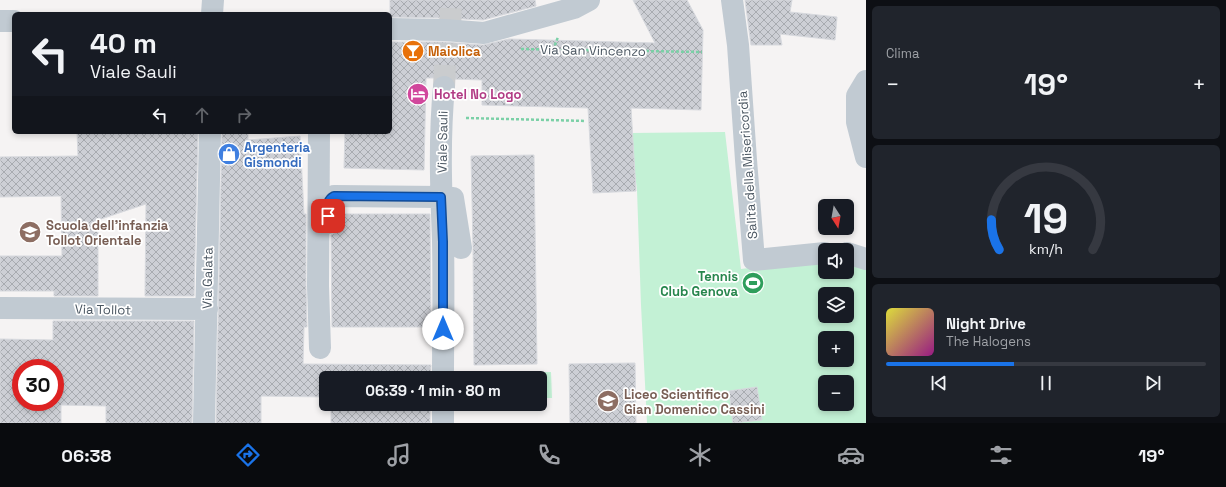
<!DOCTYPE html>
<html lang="it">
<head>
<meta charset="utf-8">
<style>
  :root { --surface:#171b24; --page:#20242c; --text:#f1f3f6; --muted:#9ea1a6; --line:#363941; --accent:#1a73e8 }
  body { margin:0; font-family:"Space Grotesk",sans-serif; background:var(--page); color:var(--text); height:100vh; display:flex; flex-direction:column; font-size:15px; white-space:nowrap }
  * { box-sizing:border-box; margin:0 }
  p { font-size:13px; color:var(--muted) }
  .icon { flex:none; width:22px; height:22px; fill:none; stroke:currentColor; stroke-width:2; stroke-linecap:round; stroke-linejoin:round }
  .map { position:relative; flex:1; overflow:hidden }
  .drawer { display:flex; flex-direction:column; gap:6px; padding:6px; background:#0d0f14; width:360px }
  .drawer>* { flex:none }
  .top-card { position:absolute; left:12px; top:12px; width:380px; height:122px; border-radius:6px; box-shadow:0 2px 6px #0003; background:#171b24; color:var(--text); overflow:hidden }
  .needle { width:26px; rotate:169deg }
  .controls { position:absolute; left:818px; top:199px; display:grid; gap:8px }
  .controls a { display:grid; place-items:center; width:36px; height:36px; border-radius:6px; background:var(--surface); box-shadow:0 2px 6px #0003; font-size:20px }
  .speed { position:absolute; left:12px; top:359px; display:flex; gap:8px; font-size:20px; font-weight:700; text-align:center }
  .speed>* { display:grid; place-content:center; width:52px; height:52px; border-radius:50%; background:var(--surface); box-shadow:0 2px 6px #0003; line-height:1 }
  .speed .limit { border:6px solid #d22; background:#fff; color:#111 }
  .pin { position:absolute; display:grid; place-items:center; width:34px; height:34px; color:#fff; margin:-17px; border-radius:8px; box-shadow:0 2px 6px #0006 }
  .me { position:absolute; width:44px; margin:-22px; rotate:0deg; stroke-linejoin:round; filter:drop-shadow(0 0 3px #0008) }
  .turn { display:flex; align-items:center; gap:14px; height:84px; padding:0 12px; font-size:18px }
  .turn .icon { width:52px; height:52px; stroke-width:2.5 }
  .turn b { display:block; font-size:28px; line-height:34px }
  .lanes { display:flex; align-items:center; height:38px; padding:0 12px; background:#0003; justify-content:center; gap:20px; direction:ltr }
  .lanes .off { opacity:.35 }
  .big { font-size:30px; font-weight:700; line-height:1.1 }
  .drawer .widget { flex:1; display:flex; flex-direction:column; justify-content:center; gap:6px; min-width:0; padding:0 14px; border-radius:6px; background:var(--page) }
  .drawer .dial { align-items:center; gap:0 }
  .dial svg { height:104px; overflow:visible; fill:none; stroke:var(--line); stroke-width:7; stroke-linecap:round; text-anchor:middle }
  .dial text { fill:var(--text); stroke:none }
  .song { display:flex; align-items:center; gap:12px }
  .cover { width:48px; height:48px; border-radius:6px; background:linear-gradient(135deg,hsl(60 70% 55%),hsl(310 70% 35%)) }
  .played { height:4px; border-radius:2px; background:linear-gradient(90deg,var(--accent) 40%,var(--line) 40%) }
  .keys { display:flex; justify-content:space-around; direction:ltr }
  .heat { display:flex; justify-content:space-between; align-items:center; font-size:22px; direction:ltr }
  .trip { position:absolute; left:319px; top:371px; width:228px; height:40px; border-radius:6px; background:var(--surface); box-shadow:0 2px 6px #0003; font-weight:700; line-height:40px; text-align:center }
  .tabs { display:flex; height:64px; justify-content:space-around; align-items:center; background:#090b0e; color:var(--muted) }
  .tabs .icon { width:28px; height:28px }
  .tabs .selected { color:var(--accent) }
  .tabs b { font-size:18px; color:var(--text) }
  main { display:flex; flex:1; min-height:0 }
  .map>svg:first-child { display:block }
  .grass { fill:#c3f1d5; fill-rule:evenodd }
  .building { fill:url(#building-cross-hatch); stroke:#d7d9de; fill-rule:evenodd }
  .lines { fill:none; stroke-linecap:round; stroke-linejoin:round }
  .minor-tunnel { stroke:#caccce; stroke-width:22; stroke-dasharray:22 11; stroke-linecap:butt }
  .path { stroke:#7ad0a6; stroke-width:2.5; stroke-dasharray:3 2; stroke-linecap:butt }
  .minor { stroke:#c1cad2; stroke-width:22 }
  .route-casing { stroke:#114b97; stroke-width:10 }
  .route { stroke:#1a73e8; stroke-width:7 }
  .labels { text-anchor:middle; stroke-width:3.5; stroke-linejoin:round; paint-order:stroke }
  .street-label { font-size:13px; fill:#4a5661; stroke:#fff }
  .food-label { font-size:13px; font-weight:bold; fill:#c56008; stroke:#fff; text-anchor:start }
  .hotel-label { font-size:13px; font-weight:bold; fill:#b23c85; stroke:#fff; text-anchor:start }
  .shop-label { font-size:13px; font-weight:bold; fill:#366cbe; stroke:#fff; text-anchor:start }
  .education-label { font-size:13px; font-weight:bold; fill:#785e54; stroke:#fff; text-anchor:start }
  .leisure-label { font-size:13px; font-weight:bold; fill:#27864d; stroke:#fff; text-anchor:end }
</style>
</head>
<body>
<main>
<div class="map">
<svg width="866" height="423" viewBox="0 0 866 423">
  <defs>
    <pattern id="building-cross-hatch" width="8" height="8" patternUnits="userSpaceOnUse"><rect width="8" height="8" fill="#cdcfd5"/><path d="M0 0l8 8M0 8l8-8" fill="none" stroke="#a8abb0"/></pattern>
  </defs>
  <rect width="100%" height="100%" fill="#f5f3f3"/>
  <!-- grass -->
  <path class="grass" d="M 725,132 L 741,269 L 825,258 L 825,272 L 847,272 L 847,262 L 866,268 L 866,423 L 647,423 L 641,305 L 637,190 L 630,133 ZM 825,294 L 847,294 L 847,316 L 825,316 ZM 825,338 L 847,338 L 847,360 L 825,360 ZM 825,382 L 847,382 L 847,404 L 825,404 Z
    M 551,372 L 552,398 L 540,398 L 540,378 L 495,378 L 495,373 Z"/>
  <!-- building -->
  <path class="building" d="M 390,0 L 535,0 L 536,6 L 483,20 L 444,18 L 390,17 Z
    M 633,0 L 687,0 L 703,30 L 701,110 L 631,108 L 636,191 L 593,193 L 588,108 L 482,105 L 482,80 L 453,79 L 445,75 L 439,76 L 436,78 L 426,78 L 424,170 L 344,168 L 345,132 L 390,132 L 390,42 L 443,42 L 483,45 L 509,39 L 655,43 Z
    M 745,0 L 792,0 L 790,12 L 837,17 L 835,40 L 780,34 L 782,45 L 751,45 Z
    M 77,132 L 198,132 L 194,296 L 145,296 L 146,204 L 98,220 L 98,296 L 54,296 L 54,291 L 0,291 L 0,256 L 62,256 L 61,196 L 0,197 L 0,157 L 78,156 Z
    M 222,132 L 248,132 L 248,140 L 300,136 L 304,214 L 306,214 L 306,286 L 307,327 L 304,327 L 303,364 L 431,365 L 430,378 L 326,378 L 326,397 L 261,396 L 261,423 L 216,423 Z
    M 534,155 L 537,364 L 474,365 L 473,246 L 471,156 Z
    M 340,214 L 430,214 L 431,327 L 332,327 L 331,235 L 335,233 L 339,229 Z
    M 53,321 L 194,321 L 192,423 L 106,423 L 106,406 L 61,405 L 61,423 L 0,423 L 0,339 L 53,340 ZM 21,368 L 55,368 L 55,402 L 21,402 Z
    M 635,363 L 636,423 L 570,423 L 569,364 Z
    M 757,387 L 762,420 L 733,423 L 729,391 Z
    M 331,404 L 430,404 L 430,423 L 331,423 Z"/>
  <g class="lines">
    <!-- minor-tunnel -->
    <path class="minor-tunnel" d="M 450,30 L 451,0
      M 444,87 L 446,43"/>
    <!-- path -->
    <path class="path" d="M 521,49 L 702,52
      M 553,50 L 558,37
      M 466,118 L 586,121"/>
    <!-- minor -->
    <path class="minor" d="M 732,0 L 738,45 L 746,160 L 754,260 L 825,253
      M 212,14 L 213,0
      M 0,21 L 14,21
      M 390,29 L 444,30 L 484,33 L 574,8 L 589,0
      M 866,81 L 857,96 L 857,122 L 866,157
      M 319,132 L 318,286 L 320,348
      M 453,198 L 461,248
      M 328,223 C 328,213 325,201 334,196 L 441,197
      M 847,253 L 866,259
      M 0,308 L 207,309
      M 443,378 C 443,333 444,287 443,241 C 441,190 439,139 444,87
      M 443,404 L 443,423
      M 204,423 L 210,132"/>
  </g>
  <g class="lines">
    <!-- route casing -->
    <g class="route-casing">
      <path id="route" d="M 328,216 C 328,207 326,200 334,196 L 441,197 L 443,242 L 443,329"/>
    </g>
    <!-- route -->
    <use href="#route" class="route"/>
  </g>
  <!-- icons -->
  <defs>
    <g id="bar-disc" transform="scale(1.15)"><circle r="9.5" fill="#e8710a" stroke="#fff"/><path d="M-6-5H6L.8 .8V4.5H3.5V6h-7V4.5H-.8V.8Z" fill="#fff"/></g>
    <g id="hotel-disc" transform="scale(1.15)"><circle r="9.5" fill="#d1479c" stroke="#fff"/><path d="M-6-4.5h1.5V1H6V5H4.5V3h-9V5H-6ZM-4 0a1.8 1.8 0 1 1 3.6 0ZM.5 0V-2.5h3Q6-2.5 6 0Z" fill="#fff"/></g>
    <g id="shop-disc" transform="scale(1.15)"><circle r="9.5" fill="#3f7fe0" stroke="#fff"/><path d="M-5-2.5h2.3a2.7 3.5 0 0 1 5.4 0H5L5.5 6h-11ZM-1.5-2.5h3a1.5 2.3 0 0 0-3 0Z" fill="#fff"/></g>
    <g id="school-disc" transform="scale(1.15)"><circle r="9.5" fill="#8d6e63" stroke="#fff"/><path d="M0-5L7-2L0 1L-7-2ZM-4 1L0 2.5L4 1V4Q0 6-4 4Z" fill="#fff"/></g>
    <g id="stadium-disc" transform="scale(1.15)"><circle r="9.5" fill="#2e9e5b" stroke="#fff"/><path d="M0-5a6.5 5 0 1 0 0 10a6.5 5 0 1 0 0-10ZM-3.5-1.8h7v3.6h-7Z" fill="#fff"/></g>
  </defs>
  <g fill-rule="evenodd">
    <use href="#bar-disc" x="413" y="51"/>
    <use href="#hotel-disc" x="418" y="94"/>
    <use href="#shop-disc" x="229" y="154"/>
    <use href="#school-disc" x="30" y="232"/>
    <use href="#stadium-disc" x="753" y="283"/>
    <use href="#school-disc" x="608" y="401"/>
  </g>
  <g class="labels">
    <!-- street labels -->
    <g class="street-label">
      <text transform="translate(593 50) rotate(1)" y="5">Via San Vincenzo</text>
      <text transform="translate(442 142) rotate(-89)" y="5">Viale Sauli</text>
      <text transform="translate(747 165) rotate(-94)" y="5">Salita della Misericordia</text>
      <text transform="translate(207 278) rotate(-89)" y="5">Via Galata</text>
      <text transform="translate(103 309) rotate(1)" y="5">Via Tollot</text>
    </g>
    <!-- food labels -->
    <g class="food-label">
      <text x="428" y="56">Maiolica</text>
    </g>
    <!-- hotel labels -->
    <g class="hotel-label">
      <text x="434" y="99">Hotel No Logo</text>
    </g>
    <!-- shop labels -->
    <g class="shop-label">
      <text x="244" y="152">Argenteria<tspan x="244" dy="15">Gismondi</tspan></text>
    </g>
    <!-- education labels -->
    <g class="education-label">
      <text x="46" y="230">Scuola dell'infanzia<tspan x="46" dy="15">Tollot Orientale</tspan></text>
      <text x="624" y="399">Liceo Scientifico<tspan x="624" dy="15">Gian Domenico Cassini</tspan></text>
    </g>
    <!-- leisure labels -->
    <g class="leisure-label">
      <text x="738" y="281">Tennis<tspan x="738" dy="15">Club Genova</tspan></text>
    </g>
  </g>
</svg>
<div class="controls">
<a><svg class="needle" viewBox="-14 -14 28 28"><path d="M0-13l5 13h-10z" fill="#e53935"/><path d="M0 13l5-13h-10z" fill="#9ea1a6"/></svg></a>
<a><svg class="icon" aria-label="sound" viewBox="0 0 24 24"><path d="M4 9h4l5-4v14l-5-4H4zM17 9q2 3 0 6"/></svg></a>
<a><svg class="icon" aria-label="layers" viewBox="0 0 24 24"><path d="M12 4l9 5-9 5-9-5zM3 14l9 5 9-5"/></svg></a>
<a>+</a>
<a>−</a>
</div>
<div class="speed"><div class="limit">30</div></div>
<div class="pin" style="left:328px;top:216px;background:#d93025"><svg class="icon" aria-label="arrive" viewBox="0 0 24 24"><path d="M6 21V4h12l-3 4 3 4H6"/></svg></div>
<svg class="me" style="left:443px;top:329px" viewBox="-20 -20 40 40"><circle r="19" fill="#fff"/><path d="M0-13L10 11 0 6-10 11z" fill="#1a73e8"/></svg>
<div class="trip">06:39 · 1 min · 80 m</div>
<div class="top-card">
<div class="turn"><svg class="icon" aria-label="left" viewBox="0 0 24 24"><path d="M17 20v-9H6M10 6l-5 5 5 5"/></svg><div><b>40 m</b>Viale Sauli</div></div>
<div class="lanes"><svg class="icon" aria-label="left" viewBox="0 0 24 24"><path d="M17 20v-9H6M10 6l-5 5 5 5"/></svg><svg class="icon off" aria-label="ahead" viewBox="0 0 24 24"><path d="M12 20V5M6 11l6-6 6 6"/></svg><svg class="icon off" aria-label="right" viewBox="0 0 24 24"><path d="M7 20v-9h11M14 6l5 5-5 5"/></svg></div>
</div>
</div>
<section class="drawer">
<div class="widget"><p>Clima</p>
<div class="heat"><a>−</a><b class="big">19°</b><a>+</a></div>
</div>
<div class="widget dial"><svg viewBox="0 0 100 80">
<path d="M14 69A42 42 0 1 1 86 69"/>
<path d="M14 69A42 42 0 0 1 8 46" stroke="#1a73e8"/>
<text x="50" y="56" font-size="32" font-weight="700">19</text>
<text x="50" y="72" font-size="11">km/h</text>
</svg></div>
<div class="widget">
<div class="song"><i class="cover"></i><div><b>Night Drive</b><p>The Halogens</p></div></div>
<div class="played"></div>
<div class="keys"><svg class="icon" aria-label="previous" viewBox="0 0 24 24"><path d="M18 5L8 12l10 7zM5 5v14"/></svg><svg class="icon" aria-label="pause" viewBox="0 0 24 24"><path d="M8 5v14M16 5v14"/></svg><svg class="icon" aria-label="next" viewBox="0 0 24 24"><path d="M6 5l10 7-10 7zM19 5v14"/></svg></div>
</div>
</section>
</main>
<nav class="tabs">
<b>06:38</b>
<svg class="icon selected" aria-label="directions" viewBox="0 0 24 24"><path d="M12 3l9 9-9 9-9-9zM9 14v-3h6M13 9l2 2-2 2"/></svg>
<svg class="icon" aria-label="music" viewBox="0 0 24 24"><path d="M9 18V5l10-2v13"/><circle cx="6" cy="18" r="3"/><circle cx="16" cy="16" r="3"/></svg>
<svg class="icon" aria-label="phone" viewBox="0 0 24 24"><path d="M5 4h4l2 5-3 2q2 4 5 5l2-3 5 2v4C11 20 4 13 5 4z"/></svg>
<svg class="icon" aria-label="climate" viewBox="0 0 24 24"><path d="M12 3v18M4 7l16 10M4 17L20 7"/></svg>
<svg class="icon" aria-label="car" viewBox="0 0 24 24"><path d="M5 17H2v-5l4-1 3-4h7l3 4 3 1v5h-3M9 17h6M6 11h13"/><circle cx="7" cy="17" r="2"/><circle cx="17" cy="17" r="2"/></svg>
<svg class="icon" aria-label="filters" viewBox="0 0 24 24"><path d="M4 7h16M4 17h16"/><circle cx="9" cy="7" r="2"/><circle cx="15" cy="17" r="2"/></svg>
<b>19°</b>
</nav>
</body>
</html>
